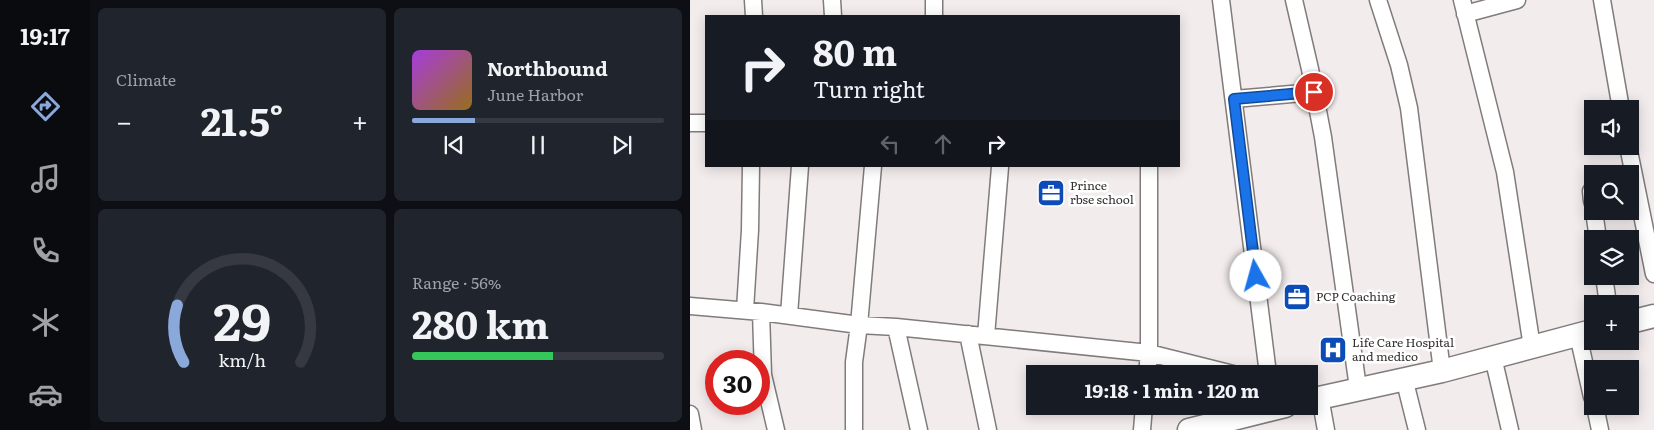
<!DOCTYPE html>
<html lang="en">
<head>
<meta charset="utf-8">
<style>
  :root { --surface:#171b24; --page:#20242c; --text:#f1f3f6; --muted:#9ea1a6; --line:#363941; --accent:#8aa8da }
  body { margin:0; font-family:Literata,serif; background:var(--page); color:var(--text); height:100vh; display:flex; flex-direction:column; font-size:19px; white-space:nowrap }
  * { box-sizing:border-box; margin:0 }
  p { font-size:16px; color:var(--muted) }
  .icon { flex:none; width:28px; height:28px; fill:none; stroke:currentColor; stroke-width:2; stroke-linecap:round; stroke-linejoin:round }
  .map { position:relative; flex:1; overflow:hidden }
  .details { display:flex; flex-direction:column; gap:8px; padding:8px; background:#0d0f14; width:600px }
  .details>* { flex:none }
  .hud { position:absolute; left:15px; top:15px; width:475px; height:152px; border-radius:0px; box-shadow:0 2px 12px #0003; background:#171b24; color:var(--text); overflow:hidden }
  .controls { position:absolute; left:894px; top:100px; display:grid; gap:10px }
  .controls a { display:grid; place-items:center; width:55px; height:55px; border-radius:0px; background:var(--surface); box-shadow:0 2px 12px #0003; font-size:25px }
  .speed { position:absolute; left:15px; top:350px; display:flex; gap:10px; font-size:25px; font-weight:700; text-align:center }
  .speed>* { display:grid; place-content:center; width:65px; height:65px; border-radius:50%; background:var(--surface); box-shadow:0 2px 12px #0003; line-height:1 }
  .speed .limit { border:8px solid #d22; background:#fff; color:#111 }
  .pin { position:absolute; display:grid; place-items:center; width:42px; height:42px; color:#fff; margin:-21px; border:2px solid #fff; border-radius:50%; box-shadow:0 1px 5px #0007 }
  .me { position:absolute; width:55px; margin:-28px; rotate:353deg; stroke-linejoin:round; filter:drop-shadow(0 0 4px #0008) }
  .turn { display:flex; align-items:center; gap:18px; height:105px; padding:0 25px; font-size:22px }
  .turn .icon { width:65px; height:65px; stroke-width:2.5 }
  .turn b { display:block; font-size:35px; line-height:42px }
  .lanes { display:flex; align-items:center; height:48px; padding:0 25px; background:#0003; justify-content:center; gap:25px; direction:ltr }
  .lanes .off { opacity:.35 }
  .big { font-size:38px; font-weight:700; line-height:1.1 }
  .details .tile { flex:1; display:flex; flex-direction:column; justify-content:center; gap:8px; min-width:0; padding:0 18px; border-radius:8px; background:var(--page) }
  .details .dial { align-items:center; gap:0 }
  .dial svg { height:130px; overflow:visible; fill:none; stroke:var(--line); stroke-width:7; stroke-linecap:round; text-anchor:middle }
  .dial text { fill:var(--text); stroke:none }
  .song { display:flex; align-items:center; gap:15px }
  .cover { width:60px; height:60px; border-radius:8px; background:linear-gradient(135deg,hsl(280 70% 55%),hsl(40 70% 35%)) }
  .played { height:5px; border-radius:2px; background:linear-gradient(90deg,var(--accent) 25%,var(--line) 25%) }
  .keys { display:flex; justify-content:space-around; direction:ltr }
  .heat { display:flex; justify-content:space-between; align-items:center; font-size:28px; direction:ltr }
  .charge { height:8px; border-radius:4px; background:linear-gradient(90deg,#34c759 56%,var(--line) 0) }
  .details .tiles { flex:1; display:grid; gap:8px; grid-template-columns:repeat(2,1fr) }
  .trip { position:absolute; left:336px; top:365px; width:292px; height:50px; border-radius:0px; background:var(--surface); box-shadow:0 2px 12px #0003; font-weight:700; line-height:50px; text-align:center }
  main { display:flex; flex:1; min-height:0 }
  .dock { display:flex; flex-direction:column; width:90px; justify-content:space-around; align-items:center; background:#090b0e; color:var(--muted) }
  .dock .icon { width:35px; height:35px }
  .dock .selected { color:var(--accent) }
  .dock b { font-size:22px; color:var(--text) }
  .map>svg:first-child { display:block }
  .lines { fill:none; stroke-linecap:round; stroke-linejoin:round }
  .street-casing { stroke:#817b7b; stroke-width:19 }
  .secondary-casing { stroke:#817b7b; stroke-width:25 }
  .street { stroke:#fff; stroke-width:16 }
  .secondary { stroke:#fff; stroke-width:22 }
  .route-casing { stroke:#114b97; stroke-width:12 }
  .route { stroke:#1a73e8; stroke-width:9 }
  .labels { text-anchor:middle; stroke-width:5; stroke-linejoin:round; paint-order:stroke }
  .poi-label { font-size:12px; fill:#322f2f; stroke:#fff; text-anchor:start }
</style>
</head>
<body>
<main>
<nav class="dock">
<b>19:17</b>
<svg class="icon selected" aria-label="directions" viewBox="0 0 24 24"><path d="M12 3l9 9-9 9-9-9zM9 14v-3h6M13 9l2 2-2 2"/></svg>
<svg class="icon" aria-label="music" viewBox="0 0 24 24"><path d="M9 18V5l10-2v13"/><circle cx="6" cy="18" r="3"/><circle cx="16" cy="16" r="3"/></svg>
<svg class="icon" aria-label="phone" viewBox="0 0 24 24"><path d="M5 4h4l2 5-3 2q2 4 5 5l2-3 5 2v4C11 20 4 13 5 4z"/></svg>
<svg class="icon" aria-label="climate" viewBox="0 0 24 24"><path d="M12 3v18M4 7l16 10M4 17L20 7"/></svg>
<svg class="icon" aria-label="car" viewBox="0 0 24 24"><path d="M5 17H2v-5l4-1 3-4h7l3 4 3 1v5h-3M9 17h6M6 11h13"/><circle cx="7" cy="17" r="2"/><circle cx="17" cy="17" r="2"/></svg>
</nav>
<section class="details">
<div class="tiles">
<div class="tile"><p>Climate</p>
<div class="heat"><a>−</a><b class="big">21.5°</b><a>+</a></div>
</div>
<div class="tile">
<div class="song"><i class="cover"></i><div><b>Northbound</b><p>June Harbor</p></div></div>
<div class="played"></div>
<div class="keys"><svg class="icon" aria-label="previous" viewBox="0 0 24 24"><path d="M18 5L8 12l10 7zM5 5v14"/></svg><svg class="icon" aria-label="pause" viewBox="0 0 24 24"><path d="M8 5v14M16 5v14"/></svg><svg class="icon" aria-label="next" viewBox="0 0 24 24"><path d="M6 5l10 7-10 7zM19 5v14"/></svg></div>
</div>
<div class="tile dial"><svg viewBox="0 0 100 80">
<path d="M14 69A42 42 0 1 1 86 69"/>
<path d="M14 69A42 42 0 0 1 10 34" stroke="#8aa8da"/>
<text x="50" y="56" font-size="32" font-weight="700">29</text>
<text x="50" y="72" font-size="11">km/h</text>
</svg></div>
<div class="tile"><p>Range · 56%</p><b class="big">280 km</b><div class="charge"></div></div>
</div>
</section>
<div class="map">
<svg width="964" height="430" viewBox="0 0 964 430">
  <rect width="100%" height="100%" fill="#f3ecec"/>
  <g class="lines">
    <!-- street casing -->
    <g class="street-casing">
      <path id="street" d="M 63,0 L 64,16
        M 142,0 L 143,16
        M 244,0 L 244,16
        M 531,0 L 578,374
        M 604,0 L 620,69 L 633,137 L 668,388
        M 688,0 L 709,65 L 719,108 L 752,371
        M 772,0 L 815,172 L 842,347
        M 912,0 L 931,109
        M 775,14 L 827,0
        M 544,99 L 624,92
        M 0,123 L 16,123
        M 938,146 L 964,274
        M 901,191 L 902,201
        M 904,211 L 908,239
        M 914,276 L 918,304
        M 0,306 L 71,312 L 169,325 L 206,327 L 459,353 L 543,374
        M 55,310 L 60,230 L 61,166
        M 71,312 L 73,375 L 86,430
        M 99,315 L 110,166
        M 206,327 L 229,430
        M 278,334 L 298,430
        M 888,335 L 902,397
        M 296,336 L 310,167
        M 803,357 L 820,430
        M 457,374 L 459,353 L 459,166
        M 714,378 L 727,430
        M 630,397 L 636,430
        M 905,406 L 910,430
        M 0,414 L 3,430
        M 164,430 L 164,362 L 169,325 L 183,166
        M 452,430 L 454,406"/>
    </g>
    <!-- secondary casing -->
    <g class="secondary-casing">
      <path id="secondary" d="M 940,322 L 964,316
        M 620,400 L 752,371 L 902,331
        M 499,430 L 595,406"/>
    </g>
    <!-- street -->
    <use href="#street" class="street"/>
    <!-- secondary -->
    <use href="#secondary" class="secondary"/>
  </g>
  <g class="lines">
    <!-- route casing -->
    <g class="route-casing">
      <path id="route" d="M 566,276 L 544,99 L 624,92"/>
    </g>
    <!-- route -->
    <use href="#route" class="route"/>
  </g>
  <!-- icons -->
  <defs>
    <g id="office-square" transform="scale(1.4375)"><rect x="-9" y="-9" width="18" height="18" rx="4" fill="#0d4cb7" stroke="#fff"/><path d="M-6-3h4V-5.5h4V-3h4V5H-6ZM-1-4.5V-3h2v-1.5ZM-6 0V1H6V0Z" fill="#fff"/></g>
    <g id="hospital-square" transform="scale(1.4375)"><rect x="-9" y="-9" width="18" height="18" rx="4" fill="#0d4cb7" stroke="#fff"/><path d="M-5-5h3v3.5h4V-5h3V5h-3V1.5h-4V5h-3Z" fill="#fff"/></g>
  </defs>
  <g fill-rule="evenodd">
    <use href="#office-square" x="361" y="193"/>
    <use href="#office-square" x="607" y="297"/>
    <use href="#hospital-square" x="643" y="350"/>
  </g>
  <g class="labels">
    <!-- poi labels -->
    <g class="poi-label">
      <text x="380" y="190">Prince<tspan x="380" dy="14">rbse school</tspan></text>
      <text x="626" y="301">PCP Coaching</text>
      <text x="662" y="347">Life Care Hospital<tspan x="662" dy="14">and medico</tspan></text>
    </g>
  </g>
</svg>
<div class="controls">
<a><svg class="icon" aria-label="sound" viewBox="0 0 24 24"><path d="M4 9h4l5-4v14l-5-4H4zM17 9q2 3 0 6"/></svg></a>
<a><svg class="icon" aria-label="search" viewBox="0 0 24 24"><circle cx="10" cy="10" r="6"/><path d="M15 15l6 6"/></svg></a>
<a><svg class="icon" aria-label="layers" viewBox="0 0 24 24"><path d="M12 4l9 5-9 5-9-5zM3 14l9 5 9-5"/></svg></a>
<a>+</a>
<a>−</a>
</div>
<div class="speed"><div class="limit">30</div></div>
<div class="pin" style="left:624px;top:92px;background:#d93025"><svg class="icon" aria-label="arrive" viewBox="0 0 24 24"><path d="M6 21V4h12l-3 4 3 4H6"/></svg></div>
<svg class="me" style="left:566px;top:276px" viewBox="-20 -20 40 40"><circle r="19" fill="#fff"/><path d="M0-13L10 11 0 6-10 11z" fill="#1a73e8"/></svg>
<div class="trip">19:18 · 1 min · 120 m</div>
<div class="hud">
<div class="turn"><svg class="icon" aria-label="right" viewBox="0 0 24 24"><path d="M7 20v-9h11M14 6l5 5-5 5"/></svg><div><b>80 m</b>Turn right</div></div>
<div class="lanes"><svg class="icon off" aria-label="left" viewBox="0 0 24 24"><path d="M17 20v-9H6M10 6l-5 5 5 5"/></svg><svg class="icon off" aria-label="ahead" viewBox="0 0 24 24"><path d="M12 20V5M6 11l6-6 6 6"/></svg><svg class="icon" aria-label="right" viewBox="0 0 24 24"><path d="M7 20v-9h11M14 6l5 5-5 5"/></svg></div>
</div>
</div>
</main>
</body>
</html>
